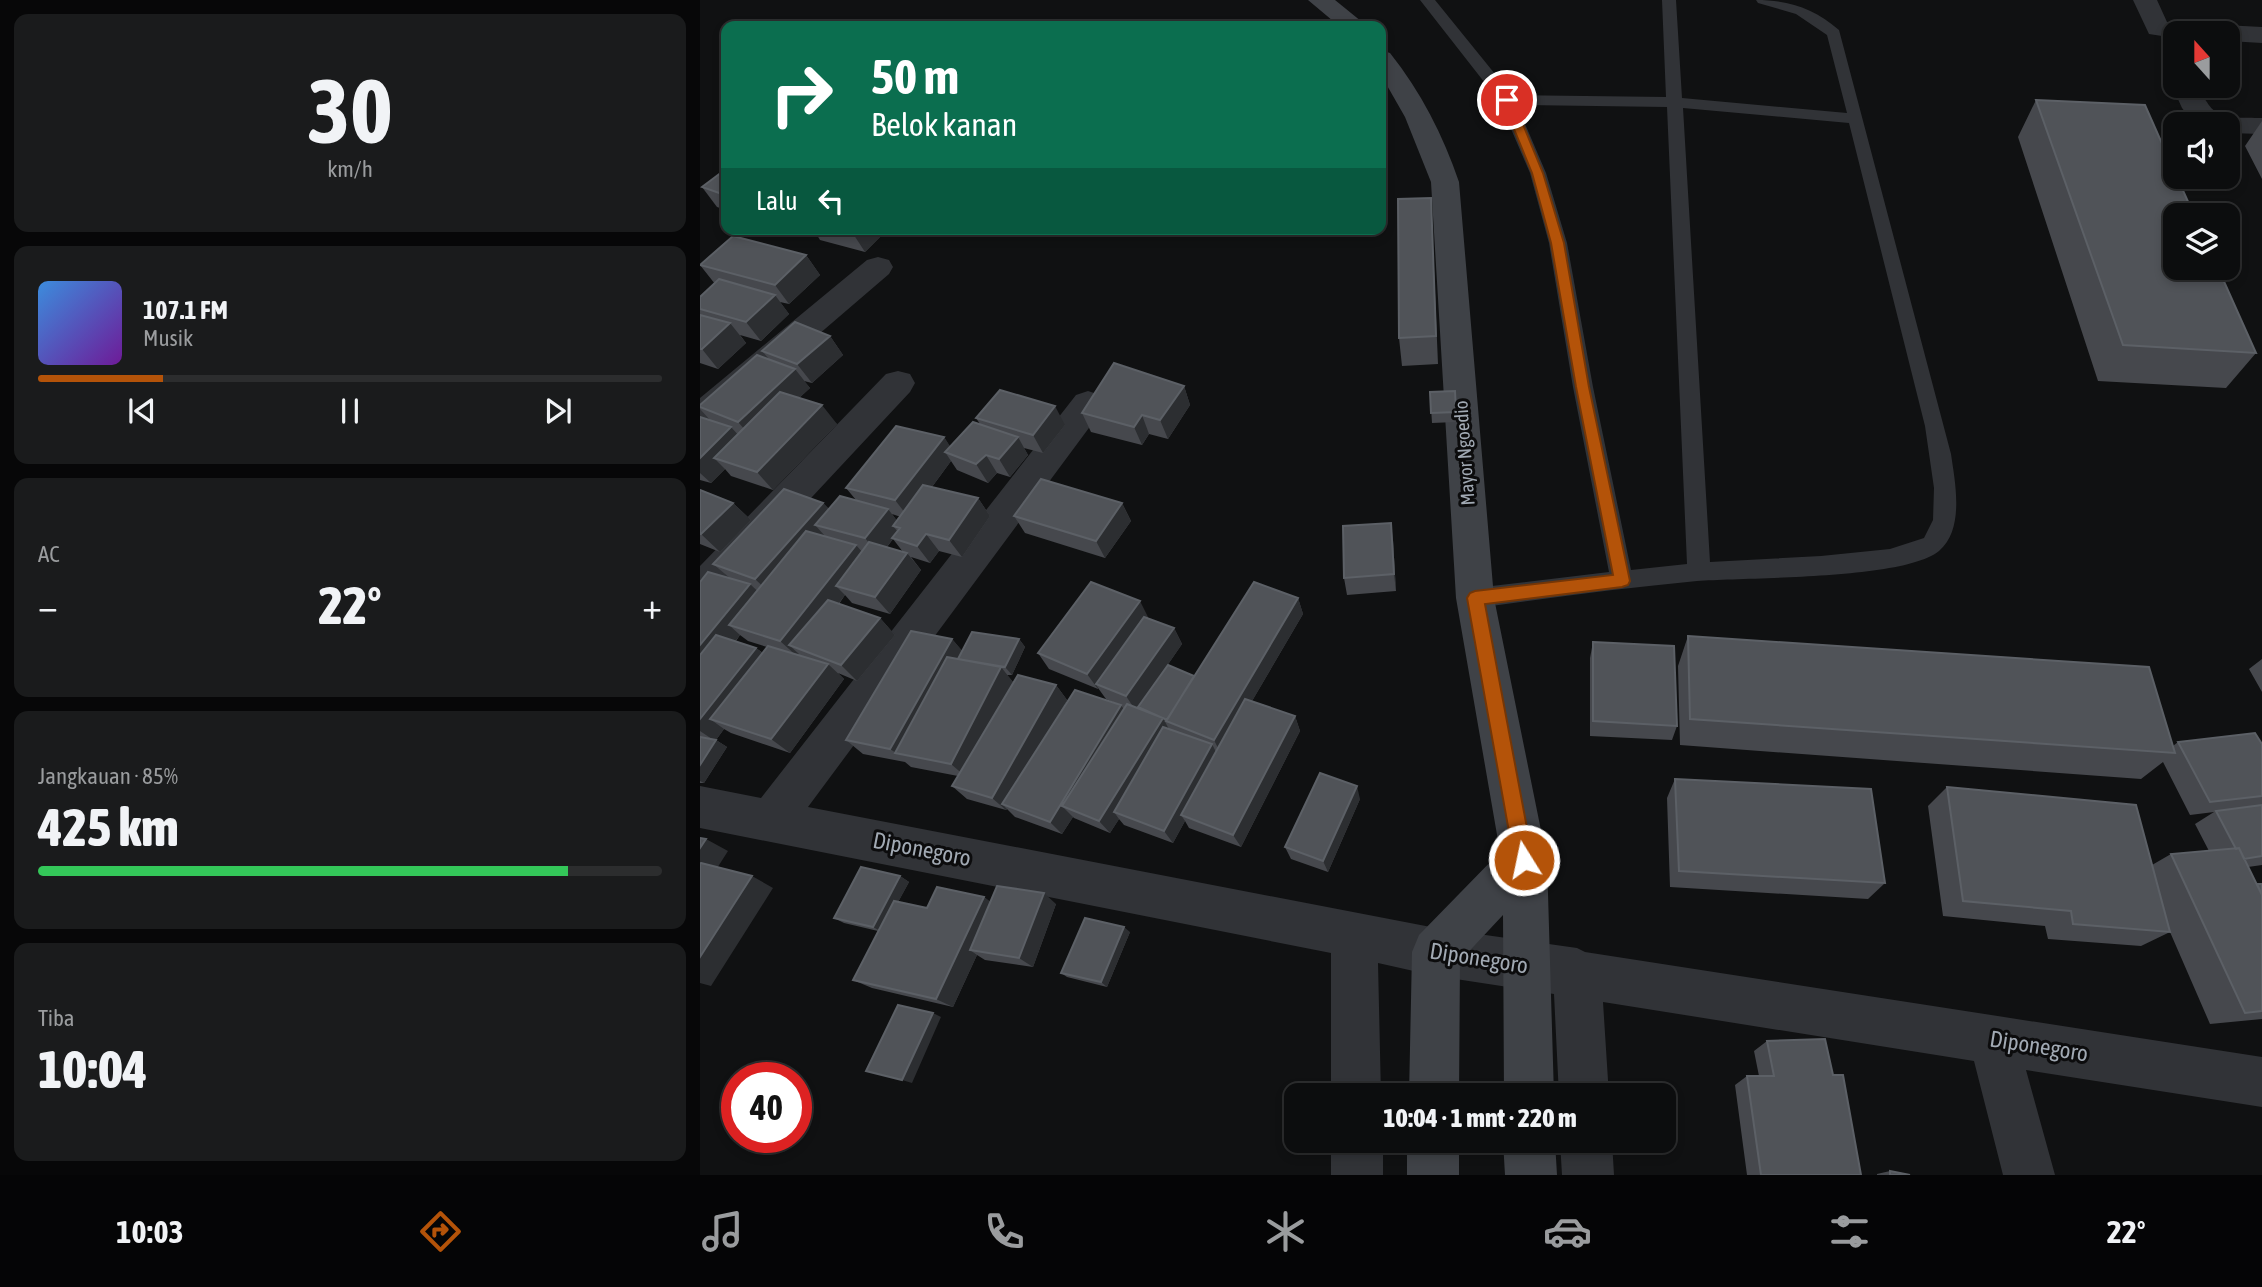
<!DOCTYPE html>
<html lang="id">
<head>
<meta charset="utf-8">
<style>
  :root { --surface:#0c0d0e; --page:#1a1b1c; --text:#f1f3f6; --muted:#9a9c9e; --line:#2c2d2e; --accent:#b45309 }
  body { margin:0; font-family:"Asap Condensed",sans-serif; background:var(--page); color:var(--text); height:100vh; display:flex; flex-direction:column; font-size:26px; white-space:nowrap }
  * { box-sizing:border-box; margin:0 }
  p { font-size:23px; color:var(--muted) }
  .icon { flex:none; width:38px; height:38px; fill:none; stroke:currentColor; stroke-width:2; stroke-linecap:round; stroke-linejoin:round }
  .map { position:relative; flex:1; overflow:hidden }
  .drawer { display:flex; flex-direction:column; gap:14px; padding:14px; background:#070708; width:700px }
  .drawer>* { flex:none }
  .guide { position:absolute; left:21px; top:21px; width:665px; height:214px; border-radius:14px; box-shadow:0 4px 10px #0003,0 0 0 2px var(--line); background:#0b6e4f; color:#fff; overflow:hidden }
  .needle { width:46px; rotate:339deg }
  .buttons { position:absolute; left:1463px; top:21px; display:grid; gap:14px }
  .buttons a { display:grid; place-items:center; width:77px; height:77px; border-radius:14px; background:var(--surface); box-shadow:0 4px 10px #0003,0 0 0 2px var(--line); font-size:35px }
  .speed { position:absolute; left:21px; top:1062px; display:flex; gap:14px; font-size:35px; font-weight:700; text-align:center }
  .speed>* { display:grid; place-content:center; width:91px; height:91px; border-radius:50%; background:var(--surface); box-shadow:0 4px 10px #0003,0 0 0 2px var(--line); line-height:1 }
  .speed .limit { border:10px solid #d22; background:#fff; color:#111 }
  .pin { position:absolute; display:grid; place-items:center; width:60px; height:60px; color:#fff; margin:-30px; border:4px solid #fff; border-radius:50%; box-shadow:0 2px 7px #0007 }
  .me { position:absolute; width:77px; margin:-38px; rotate:350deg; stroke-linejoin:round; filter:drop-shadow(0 0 5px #0008) }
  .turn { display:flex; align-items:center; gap:24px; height:147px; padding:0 35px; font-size:32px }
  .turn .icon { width:91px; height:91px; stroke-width:2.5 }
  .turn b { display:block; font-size:49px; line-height:60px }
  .then { display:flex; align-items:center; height:66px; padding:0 35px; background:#0003; gap:14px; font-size:26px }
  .big { font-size:52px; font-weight:800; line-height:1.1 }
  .drawer .card { flex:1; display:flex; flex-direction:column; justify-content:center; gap:10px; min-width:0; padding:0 24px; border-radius:14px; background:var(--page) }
  .drawer .dial { align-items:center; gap:0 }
  .dial b { font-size:91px; line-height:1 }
  .song { display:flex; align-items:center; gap:21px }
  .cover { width:84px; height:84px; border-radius:10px; background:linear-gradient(135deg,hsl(210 70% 55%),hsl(280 70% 35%)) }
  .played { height:7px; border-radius:4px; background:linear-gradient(90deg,var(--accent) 20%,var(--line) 20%) }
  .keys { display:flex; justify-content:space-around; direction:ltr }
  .heat { display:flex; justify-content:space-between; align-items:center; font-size:38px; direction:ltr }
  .charge { height:10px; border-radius:5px; background:linear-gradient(90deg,#34c759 85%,var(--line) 0) }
  .trip { position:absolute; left:584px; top:1083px; width:392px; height:70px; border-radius:14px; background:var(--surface); box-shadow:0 4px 10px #0003,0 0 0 2px var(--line); font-weight:800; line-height:70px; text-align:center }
  .tabs { display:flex; height:112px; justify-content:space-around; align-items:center; background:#050506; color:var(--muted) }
  .tabs .icon { width:49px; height:49px }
  .tabs .current { color:var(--accent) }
  .tabs b { font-size:32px; color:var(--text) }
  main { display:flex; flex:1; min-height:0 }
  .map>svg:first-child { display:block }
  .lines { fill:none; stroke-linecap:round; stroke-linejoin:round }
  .lane { fill:#313337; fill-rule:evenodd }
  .street { fill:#313337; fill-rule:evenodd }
  .secondary { fill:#3f4247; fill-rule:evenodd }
  .wall { fill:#46484d; fill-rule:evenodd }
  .shaded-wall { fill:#2c2e31 }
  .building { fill:#505358; stroke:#5c6066; stroke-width:2 }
  .route { fill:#b45309; stroke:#753606; stroke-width:2 }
  .labels { text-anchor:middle; stroke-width:6; stroke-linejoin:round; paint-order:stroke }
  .street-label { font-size:19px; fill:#a1a9b3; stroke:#0c0c0d }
  .near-street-label { font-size:23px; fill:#a1a9b3; stroke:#0c0c0d }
</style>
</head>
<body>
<main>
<section class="drawer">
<div class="card dial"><b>30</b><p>km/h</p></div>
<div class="card">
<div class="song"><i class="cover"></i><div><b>107.1 FM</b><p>Musik</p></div></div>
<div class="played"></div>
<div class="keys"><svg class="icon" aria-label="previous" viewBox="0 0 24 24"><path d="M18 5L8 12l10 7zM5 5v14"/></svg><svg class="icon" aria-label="pause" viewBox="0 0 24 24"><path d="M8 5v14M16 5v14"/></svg><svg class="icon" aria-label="next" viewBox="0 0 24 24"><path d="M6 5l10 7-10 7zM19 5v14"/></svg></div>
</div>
<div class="card"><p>AC</p>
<div class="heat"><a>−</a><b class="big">22°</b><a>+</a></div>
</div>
<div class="card"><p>Jangkauan · 85%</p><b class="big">425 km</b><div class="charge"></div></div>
<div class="card"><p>Tiba</p><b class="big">10:04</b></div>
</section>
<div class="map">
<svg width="1562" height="1175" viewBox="0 0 1562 1175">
  <rect width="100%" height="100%" fill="#101112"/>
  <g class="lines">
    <!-- lane -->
    <path class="lane" d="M 720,0 L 735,0 L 812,95 L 966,97 L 962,0 L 976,0 L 982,98 L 1147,113 L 1127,35 L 1096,14 L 1058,3 L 1056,0 C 1088,0 1114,8 1139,30 L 1251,454 C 1255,482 1265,529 1239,551 C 1203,580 1049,577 997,581 C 923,588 849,598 775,608 L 767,605 L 764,598 L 767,591 L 775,588 L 909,572 L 873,387 L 849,243 L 830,173 L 799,101 ZM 817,105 L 967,107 L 987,564 L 931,570 L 893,387 L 867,243 L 846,173 ZM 983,108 L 1149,123 L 1225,426 L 1234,488 L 1233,520 L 1224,538 L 1190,549 L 1121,556 L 1010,562 Z"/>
    <!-- street -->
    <path class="street" d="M 1433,0 L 1457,0 L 1467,22 L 1562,27 L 1562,43 L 1528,41 L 1528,33 L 1475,33 L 1475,38 L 1449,34 Z
      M 1475,81 L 1475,86 L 1498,86 C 1516,123 1523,117 1562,118 L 1562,134 L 1528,133 L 1528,124 L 1493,122 L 1482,108 L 1472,86 Z
      M 178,257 L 189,260 L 193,267 L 189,274 L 12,426 L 0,430 L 0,398 L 167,260 Z
      M 198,371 L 210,374 L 215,383 L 210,392 L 14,602 L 0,607 L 0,566 L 186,374 Z
      M 388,391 L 400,395 L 405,404 L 400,413 L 108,807 L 736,928 L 877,948 L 885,952 L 1562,1057 L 1562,1107 L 1326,1070 L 1355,1175 L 1303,1175 L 1274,1061 L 903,1002 L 909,1096 L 859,1096 L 854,994 L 736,976 L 678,963 L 681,1096 L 631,1096 L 631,953 L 0,828 L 0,786 L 61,798 L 376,395 Z
      M 631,1141 L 683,1141 L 683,1175 L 631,1175 Z
      M 860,1141 L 912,1141 L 914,1175 L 862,1175 Z"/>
    <!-- secondary -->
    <path class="secondary" d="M 608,0 L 635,0 L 667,26 L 639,26 Z
      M 681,50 L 690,53 C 721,92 743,135 759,182 L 794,598 L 847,860 L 854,1096 L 804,1096 L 803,915 L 760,961 L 759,1096 L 709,1096 L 712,952 L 719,935 L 800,852 L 756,598 L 731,182 L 705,117 L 681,75 Z
      M 707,1141 L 759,1141 L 759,1175 L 707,1175 Z
      M 803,1141 L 855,1141 L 857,1175 L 805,1175 Z"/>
  </g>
  <!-- wall -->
  <path class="wall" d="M 1336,100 L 1556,353 L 1526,388 L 1398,381 L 1318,137 Z
    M 1562,121 L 1562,179 L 1545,146 Z
    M 26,169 L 26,210 L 17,207 L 2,187 Z
    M 731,198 L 738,364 L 702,366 L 699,338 Z
    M 111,229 L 188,229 L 165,252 L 120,240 L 114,230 Z
    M 106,255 L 120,275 L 89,304 L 80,302 L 89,314 L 61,341 L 40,335 L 46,343 L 18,369 L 0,363 L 0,297 L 15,284 L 0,265 Z
    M 130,336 L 143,355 L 112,383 L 104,381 L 110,388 L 99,398 L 137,424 L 73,490 L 31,476 L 25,469 L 11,483 L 0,480 L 0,417 L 11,421 L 0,409 L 0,405 L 69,359 L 62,351 Z
    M 484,386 L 490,405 L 468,439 L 449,434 L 442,445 L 391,432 L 382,413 Z
    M 755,391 L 756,422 L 732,423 L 730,392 Z
    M 276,418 L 365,425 L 343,453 L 324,448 L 328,455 L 310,477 L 297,473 L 288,483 L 257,470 L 251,461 L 232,487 L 278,498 L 290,516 L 262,557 L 239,551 L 230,563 L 211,557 L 221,570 L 190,614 L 152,603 L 145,595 L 139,604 L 180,618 L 195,635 L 157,681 L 138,673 L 144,679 L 90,753 L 31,733 L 24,729 L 16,740 L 27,747 L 4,783 L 0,783 L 0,582 L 30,578 L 13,564 L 123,503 L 129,509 L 156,500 L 146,488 L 244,437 L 250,447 L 280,424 ZM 192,514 L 198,516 L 200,516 L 197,521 ZM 193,539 L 203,552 L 187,547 ZM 40,635 L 48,641 L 67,647 L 63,653 L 56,648 L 36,641 Z
    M 0,490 L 33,503 L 51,520 L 20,552 L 0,544 Z
    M 422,503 L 431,521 L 405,558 L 325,533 L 314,516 Z
    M 693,540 L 696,591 L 647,595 L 644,578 Z
    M 598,598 L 603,614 L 552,701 L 595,716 L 600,731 L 541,847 L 489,828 L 485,821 L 473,843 L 424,825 L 419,819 L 410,833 L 374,818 L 373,817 L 362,834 L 315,817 L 307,809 L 306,810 L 267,799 L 252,786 L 258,776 L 211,767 L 205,762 L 163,754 L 146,740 L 252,639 L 262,651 L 319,639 L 325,647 L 312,675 L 307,675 L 313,682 L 310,689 L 356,685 L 367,700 L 361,711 L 420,705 L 406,699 L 398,688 L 398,689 L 349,669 L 338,653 L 448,617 L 448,618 L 474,628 L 482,644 L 449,692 L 494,676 Z
    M 988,636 L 1473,746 L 1478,742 L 1562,744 L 1562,865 L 1548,867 L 1557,884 L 1562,884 L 1562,1019 L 1510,1024 L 1470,932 L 1441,946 L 1348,939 L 1345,926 L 1243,916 L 1228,806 L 1247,787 L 1452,865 L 1471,854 L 1509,851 L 1495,824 L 1514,812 L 1490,815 L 1463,762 L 1441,779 L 980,745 L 978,666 Z
    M 893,642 L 977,726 L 972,740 L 890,736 L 890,658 Z
    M 1562,659 L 1562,692 L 1549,669 Z
    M 975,779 L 1185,883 L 1168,899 L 970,887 L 967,798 Z
    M 660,799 L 628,872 L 591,859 L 585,847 Z
    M 200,876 L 209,882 L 198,902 L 227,908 L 284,897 L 290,902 L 356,904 L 333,967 L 285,960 L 277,955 L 253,1007 L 172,988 L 153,980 L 178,931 L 144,923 L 134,918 Z
    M 430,932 L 407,987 L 367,977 L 361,973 Z
    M 1067,1041 L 1133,1075 L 1161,1175 L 1047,1175 L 1035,1085 L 1047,1076 L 1059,1076 L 1054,1051 Z
    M 1190,1171 L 1210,1175 L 1177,1175 L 1177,1174 Z"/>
  <!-- shaded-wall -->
  <path class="shaded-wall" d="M 155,229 L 188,229 L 165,252 L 152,232 Z
    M 106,255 L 120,275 L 89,304 L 75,285 Z
    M 75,295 L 89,314 L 61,341 L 46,322 Z
    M 30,323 L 46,343 L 18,369 L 2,349 Z
    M 130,336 L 143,355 L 112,383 L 97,364 Z
    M 95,369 L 110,388 L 54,440 L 38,422 Z
    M 484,386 L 490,405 L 468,439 L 460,420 Z
    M 122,405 L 137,424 L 73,490 L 57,472 Z
    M 355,406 L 365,425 L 343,453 L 333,435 Z
    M 442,415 L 449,434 L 442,445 L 434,427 Z
    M 31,427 L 48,446 L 14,458 L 25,469 L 11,483 L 0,473 L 0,458 Z
    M 244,437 L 256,455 L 245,452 L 251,461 L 209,518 L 195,500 Z
    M 318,437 L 328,455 L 310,477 L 299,459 Z
    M 286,455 L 297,473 L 288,483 L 276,464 Z
    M 278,498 L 290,516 L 262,557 L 249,540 Z
    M 33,503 L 51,520 L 20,552 L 1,534 Z
    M 123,503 L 139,521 L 115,525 L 125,536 L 72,595 L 55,579 Z
    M 422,503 L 431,521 L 405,558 L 396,541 Z
    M 188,509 L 202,527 L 193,526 L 198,532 L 180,556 L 165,538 Z
    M 691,523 L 693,540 L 696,591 L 694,574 Z
    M 226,534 L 239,551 L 230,563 L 217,546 Z
    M 156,545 L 171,562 L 136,586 L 145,595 L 103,650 L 89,645 L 99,654 L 98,657 L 80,641 Z
    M 207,553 L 221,570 L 190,614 L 175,597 Z
    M 50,584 L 68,601 L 29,625 L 40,635 L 15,667 L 0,655 L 0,645 Z
    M 598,598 L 603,614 L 521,754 L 514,740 Z
    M 440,601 L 448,617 L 400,686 L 396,684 L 398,688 L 398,689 L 387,674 Z
    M 180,618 L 195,635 L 157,681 L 141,665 Z
    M 474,628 L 482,644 L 436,711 L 426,696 Z
    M 252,639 L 266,655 L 196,753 L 190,749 Z
    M 319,639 L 325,647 L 312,675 L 305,667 Z
    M 56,648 L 75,663 L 10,719 L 24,729 L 16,740 L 27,747 L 4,783 L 0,781 L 0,765 L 15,741 L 0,731 L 0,719 Z
    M 128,664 L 144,679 L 90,753 L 71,739 Z
    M 301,667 L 313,682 L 266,777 L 251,764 Z
    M 356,685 L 367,700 L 308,806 L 302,804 L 307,809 L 306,810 L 292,798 Z
    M 421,705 L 431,720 L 362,806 L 373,817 L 362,834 L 350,822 Z
    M 595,716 L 600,731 L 541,847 L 533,835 Z
    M 463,718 L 471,733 L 414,812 L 419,819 L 410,833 L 399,821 Z
    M 512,744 L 519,758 L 481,815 L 485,821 L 473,843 L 464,831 Z
    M 657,786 L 660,799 L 628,872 L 623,861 Z
    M 6,839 L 28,851 L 0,895 L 0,848 Z
    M 52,876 L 73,888 L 11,986 L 0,983 L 0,957 Z
    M 200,876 L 209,882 L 182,932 L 173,927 Z
    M 344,893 L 356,904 L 333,967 L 319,958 Z
    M 284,897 L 299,908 L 270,950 L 277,955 L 253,1007 L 236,999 Z
    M 424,927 L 430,932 L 407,987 L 401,982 Z
    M 233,1013 L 241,1017 L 212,1083 L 202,1080 Z"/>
  <!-- building -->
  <path class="building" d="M 1336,100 L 1445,105 L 1475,173 L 1475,177 L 1477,177 L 1494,215 L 1475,215 L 1475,268 L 1518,268 L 1556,353 L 1423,345 Z
    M 26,169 L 26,194 L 25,195 L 2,187 Z
    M 731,198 L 736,336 L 699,338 L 698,199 Z
    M 143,229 L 155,229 L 152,232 Z
    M 33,236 L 106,255 L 75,285 L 0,265 Z
    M 19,279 L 75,295 L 46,322 L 0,309 L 0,297 Z
    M 0,315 L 30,323 L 2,349 L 0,349 Z
    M 95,322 L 130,336 L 97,364 L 62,351 Z
    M 57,355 L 95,369 L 38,422 L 0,407 L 0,405 Z
    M 414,363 L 484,386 L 460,420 L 442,415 L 434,427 L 382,413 Z
    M 300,390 L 355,406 L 333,435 L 276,418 Z
    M 755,391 L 756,412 L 731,413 L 730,392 Z
    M 80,392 L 122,405 L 57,472 L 14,458 Z
    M 0,417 L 31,427 L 0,458 Z
    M 273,422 L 318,437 L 299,459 L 286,455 L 276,464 L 245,452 Z
    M 196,426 L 244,437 L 195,500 L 146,488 Z
    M 341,479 L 422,503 L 396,541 L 314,516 Z
    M 223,485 L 278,498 L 249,540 L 226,534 L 217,546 L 192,538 L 200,528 L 193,526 Z
    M 84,489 L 123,503 L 55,579 L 13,564 Z
    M 0,490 L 33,503 L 1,534 L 0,534 Z
    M 140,496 L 188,509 L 165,538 L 115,525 Z
    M 691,523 L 694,574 L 644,578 L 643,526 Z
    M 106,531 L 156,545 L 80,641 L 29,625 Z
    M 169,542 L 207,553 L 175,597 L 136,586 Z
    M 8,572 L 50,584 L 0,645 L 0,582 Z
    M 391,582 L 440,601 L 387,674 L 338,653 Z
    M 554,582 L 598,598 L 514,740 L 466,721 Z
    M 128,600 L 180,618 L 141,665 L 89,645 Z
    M 444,617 L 474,628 L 426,696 L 396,684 Z
    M 211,631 L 252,639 L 190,749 L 146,740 Z
    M 272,632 L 319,639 L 305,667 L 258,659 Z
    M 16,635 L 56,648 L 0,719 L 0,655 Z
    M 988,636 L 1449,667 L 1475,753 L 990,719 Z
    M 893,642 L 974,646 L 977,726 L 893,721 Z
    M 68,646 L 128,664 L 71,739 L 10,719 Z
    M 247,657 L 301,667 L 251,764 L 195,753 Z
    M 468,665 L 494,676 L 467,720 L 438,707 Z
    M 318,675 L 356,685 L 292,798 L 252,786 Z
    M 375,690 L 421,705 L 350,822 L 302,804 Z
    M 545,699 L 595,716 L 533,835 L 481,815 Z
    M 427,704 L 463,718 L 399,821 L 362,806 Z
    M 463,727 L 512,744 L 464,831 L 414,812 Z
    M 1555,733 L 1562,744 L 1562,796 L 1510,802 L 1478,742 Z
    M 0,737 L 16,740 L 0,765 Z
    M 620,773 L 657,786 L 623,861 L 585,847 Z
    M 975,779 L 1171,789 L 1185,883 L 979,871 Z
    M 1247,787 L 1436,805 L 1470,932 L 1373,924 L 1371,911 L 1263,901 Z
    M 1562,805 L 1562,856 L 1544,859 L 1539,848 L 1536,849 L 1516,811 Z
    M 0,838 L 6,839 L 0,848 Z
    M 1539,848 L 1562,895 L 1562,1011 L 1545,1013 L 1471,854 Z
    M 1,863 L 52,876 L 0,957 L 0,864 Z
    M 161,867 L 200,876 L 173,927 L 134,918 Z
    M 1557,884 L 1562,884 L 1562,895 Z
    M 297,886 L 344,893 L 319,958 L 270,950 Z
    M 237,887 L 284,897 L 236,999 L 153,980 L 194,901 L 227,908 Z
    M 385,918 L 424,927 L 401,982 L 361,973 Z
    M 198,1005 L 233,1013 L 202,1080 L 166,1071 Z
    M 1125,1039 L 1133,1075 L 1143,1075 L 1161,1175 L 1061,1175 L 1047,1076 L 1074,1076 L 1067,1041 Z
    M 1190,1171 L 1210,1175 L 1190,1175 Z"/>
  <!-- route -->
  <path class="route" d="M 807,97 L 813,100 L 843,173 L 864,243 L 889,387 L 930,581 L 928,585 L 922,587 L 785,604 L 833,860 L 830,867 L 824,869 L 817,867 L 814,860 L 767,598 L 770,593 L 775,591 L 913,575 L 876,387 L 851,243 L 832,173 L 802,100 Z"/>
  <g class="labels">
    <!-- street labels -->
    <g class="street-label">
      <text transform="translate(764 453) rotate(-94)" y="7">Mayor Ngoedio</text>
    </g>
    <!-- near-street labels -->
    <g class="near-street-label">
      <text transform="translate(222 849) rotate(11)" y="8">Diponegoro</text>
      <text transform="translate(779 958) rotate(9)" y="8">Diponegoro</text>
      <text transform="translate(1339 1046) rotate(9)" y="8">Diponegoro</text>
    </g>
  </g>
</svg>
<div class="buttons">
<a><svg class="needle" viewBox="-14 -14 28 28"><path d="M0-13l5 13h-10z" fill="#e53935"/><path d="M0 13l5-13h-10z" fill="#9a9c9e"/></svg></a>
<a><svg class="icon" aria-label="sound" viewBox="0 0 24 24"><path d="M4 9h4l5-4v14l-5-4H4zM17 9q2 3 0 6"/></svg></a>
<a><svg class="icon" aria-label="layers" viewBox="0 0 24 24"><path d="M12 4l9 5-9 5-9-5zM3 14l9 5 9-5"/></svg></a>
</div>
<div class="speed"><div class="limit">40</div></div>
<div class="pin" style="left:807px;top:100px;background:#d93025"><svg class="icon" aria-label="arrive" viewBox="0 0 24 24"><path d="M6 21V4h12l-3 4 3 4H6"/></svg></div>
<svg class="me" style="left:824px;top:860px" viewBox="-20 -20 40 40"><circle r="17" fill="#b45309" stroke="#fff" stroke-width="3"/><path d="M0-11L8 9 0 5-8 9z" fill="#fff"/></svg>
<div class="trip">10:04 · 1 mnt · 220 m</div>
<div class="guide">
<div class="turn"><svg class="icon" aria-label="right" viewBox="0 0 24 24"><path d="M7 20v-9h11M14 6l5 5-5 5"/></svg><div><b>50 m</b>Belok kanan</div></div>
<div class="then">Lalu<svg class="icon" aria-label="left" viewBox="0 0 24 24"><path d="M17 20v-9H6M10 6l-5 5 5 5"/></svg></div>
</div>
</div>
</main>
<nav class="tabs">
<b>10:03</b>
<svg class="icon current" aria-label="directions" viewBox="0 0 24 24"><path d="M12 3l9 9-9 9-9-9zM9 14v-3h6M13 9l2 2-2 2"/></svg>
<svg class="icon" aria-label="music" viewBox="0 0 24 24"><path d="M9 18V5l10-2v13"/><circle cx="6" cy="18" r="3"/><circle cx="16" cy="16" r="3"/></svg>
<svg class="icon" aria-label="phone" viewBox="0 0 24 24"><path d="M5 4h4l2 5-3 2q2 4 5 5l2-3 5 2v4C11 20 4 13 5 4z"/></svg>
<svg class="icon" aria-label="climate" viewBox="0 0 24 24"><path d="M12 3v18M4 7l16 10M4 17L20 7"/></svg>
<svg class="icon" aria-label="car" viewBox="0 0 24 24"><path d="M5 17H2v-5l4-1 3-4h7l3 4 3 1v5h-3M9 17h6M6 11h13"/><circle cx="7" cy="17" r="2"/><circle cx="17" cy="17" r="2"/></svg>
<svg class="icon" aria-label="filters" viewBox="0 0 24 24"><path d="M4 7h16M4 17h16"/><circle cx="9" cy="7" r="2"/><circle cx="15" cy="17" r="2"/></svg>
<b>22°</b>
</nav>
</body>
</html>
